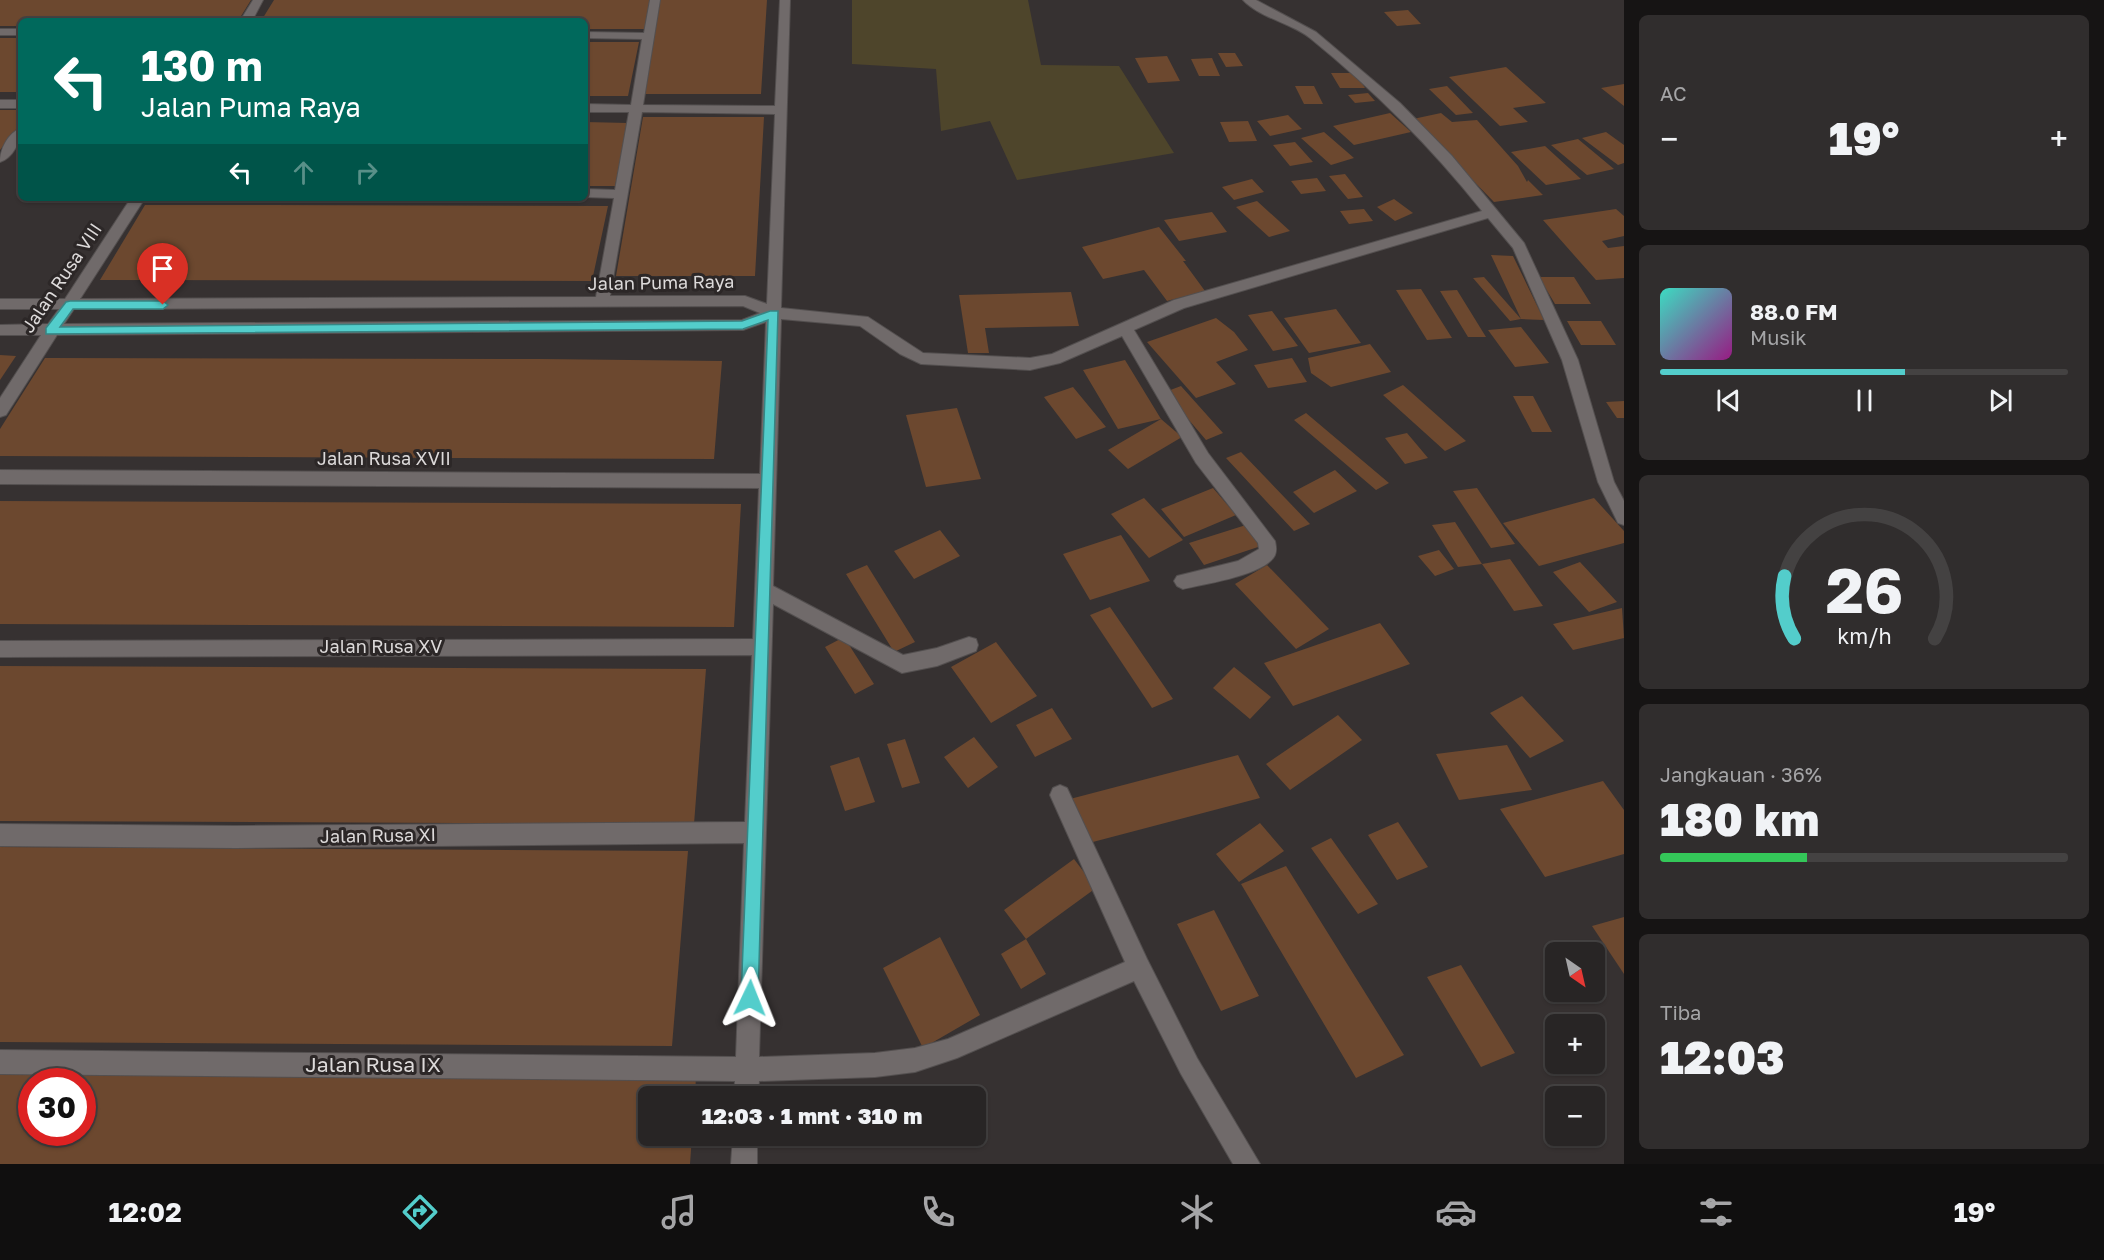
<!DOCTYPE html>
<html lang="id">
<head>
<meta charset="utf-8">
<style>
  :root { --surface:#282525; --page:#302d2d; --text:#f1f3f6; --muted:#a5a5a7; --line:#444242; --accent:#53cdcb }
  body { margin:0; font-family:"Golos Text",sans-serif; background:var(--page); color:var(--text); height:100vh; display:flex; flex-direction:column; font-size:22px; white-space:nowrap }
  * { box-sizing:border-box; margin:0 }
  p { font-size:20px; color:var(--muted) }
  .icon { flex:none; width:33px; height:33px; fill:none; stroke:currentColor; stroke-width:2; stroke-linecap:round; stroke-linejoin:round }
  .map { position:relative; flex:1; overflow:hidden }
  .details { display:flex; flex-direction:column; gap:15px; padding:15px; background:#161414; width:480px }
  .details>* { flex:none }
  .hud { position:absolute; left:18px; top:18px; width:570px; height:183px; border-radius:9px; box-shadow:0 2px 4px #0004,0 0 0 2px var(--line); background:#00695c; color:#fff; overflow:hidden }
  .needle { width:39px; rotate:146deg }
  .buttons { position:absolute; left:1545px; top:942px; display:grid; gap:12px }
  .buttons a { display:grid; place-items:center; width:60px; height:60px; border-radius:9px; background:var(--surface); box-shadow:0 2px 4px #0004,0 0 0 2px var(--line); font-size:30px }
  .speed { position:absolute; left:18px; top:1068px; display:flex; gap:12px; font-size:30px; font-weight:700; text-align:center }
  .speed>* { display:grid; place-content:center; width:78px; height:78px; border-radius:50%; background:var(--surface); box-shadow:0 2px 4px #0004,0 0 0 2px var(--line); line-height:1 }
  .speed .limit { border:9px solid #d22; background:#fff; color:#111 }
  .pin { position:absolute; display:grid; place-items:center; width:51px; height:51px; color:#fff; margin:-62px -26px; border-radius:50% 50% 50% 0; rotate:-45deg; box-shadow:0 0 6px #0007 }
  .pin .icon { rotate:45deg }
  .me { position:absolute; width:66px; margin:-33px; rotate:2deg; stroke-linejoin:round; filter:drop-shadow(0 0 4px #0008) }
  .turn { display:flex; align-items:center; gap:21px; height:126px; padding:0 24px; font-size:27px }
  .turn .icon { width:78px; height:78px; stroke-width:2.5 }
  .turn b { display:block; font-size:42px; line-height:51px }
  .lanes { display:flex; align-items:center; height:57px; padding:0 24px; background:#0003; justify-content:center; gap:30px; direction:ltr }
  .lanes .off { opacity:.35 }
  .big { font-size:45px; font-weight:800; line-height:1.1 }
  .details .tile { flex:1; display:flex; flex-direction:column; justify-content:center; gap:9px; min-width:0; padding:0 21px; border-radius:9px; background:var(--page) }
  .details .dial { align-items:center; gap:0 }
  .dial svg { height:156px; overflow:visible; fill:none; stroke:var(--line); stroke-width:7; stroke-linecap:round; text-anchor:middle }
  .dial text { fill:var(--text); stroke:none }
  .song { display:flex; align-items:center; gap:18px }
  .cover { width:72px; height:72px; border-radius:9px; background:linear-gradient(135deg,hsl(170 70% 55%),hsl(310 70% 35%)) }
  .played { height:6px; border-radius:3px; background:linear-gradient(90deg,var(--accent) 60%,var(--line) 60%) }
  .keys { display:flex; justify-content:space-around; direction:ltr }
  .heat { display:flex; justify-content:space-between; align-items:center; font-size:33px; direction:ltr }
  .charge { height:9px; border-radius:4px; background:linear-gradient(90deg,#34c759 36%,var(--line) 0) }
  .trip { position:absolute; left:638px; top:1086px; width:348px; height:60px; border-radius:9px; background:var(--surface); box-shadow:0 2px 4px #0004,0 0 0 2px var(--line); font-weight:800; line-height:60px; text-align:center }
  .dock { display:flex; height:96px; justify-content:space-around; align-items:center; background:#100f0f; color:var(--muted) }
  .dock .icon { width:42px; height:42px }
  .dock .current { color:var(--accent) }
  .dock b { font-size:27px; color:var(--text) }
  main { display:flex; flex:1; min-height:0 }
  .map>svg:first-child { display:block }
  .green { fill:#4e452b }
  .building { fill:#6c482f; fill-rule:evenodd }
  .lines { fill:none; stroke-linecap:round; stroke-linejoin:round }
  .street-casing { stroke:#534f4f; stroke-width:2 }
  .street { fill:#706a6a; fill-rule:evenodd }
  .route { fill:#53cdcb; stroke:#368584; stroke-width:1.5 }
  .labels { text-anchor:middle; stroke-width:6; stroke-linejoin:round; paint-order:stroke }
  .street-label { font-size:18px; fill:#dddada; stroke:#2c2727 }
  .near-street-label { font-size:21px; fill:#dddada; stroke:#2c2727 }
</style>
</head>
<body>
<main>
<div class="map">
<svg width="1624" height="1164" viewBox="0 0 1624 1164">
  <rect width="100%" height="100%" fill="#363131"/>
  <!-- green -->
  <path class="green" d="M 852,0 L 1028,0 L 1041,65 L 1119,66 L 1174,153 L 1017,180 L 990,121 L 941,131 L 936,69 L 852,64 Z"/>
  <!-- building -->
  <path class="building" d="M 0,0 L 251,0 L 238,21 L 21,21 L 21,26 L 0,26 Z
    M 274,0 L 651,0 L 645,29 L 585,29 L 585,21 L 261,21 Z
    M 660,0 L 767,0 L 761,94 L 643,94 Z
    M 1408,10 L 1421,24 L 1397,26 L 1384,12 Z
    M 0,38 L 21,38 L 21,92 L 0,92 Z
    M 585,42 L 639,42 L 628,96 L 585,96 Z
    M 1218,53 L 1235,53 L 1243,66 L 1226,67 Z
    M 1167,56 L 1180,81 L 1148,83 L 1135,58 Z
    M 1212,58 L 1220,76 L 1199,76 L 1191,59 Z
    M 1506,67 L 1546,103 L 1513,108 L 1528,122 L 1500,126 L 1449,77 Z
    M 1331,73 L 1356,73 L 1365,88 L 1340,88 Z
    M 1624,84 L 1624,106 L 1601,88 Z
    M 1295,86 L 1314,86 L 1323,104 L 1304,104 Z
    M 1447,86 L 1473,113 L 1456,115 L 1429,89 Z
    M 1368,93 L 1375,101 L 1355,103 L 1348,95 Z
    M 0,110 L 21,110 L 21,123 L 0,150 Z
    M 1390,113 L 1411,132 L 1354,145 L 1333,126 Z
    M 1441,113 L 1452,122 L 1477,120 L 1518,166 L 1527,182 L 1528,180 L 1543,195 L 1494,202 L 1413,119 Z
    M 1288,115 L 1302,129 L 1270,136 L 1257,121 Z
    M 643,117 L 764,117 L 755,276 L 616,276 Z
    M 1248,121 L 1257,141 L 1229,142 L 1220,122 Z
    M 585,122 L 628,123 L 615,186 L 585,186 Z
    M 1324,132 L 1354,158 L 1331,165 L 1301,138 Z
    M 1606,132 L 1624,145 L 1624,163 L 1618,165 L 1582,138 Z
    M 1578,139 L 1614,169 L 1587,175 L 1551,145 Z
    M 1295,142 L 1313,162 L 1290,166 L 1273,145 Z
    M 1545,146 L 1581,179 L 1546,185 L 1511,152 Z
    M 1345,174 L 1363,197 L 1348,199 L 1329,176 Z
    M 1317,178 L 1326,191 L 1301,194 L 1291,181 Z
    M 1252,179 L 1264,192 L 1234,200 L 1222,187 Z
    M 1394,199 L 1413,213 L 1395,221 L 1377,207 Z
    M 1257,201 L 1290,231 L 1269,237 L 1236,207 Z
    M 145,205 L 270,205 L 608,206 L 592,281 L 100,280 Z
    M 1364,209 L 1373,221 L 1349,224 L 1340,211 Z
    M 1616,209 L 1624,216 L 1624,236 L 1602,241 L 1608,248 L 1624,246 L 1624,278 L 1596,280 L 1543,220 Z
    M 1212,212 L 1227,232 L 1179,241 L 1164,220 Z
    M 1159,227 L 1186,261 L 1183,261 L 1205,291 L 1167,301 L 1144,270 L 1103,279 L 1082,247 Z
    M 1491,255 L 1513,256 L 1544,320 L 1521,319 L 1510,321 L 1473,278 L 1484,277 L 1521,319 Z
    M 1539,277 L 1574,277 L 1591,304 L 1555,304 Z
    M 1421,289 L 1452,338 L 1427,340 L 1396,290 Z
    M 1457,290 L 1486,337 L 1468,337 L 1440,291 Z
    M 1071,292 L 1079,326 L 985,328 L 989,353 L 968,353 L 959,295 Z
    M 1336,309 L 1361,343 L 1309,353 L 1284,318 Z
    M 1272,311 L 1298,346 L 1273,351 L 1248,315 Z
    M 1216,318 L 1234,332 L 1248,350 L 1216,362 L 1236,384 L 1196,398 L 1147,342 Z
    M 1567,321 L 1601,321 L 1616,345 L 1581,345 Z
    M 1521,327 L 1549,363 L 1515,367 L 1488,330 Z
    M 1370,344 L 1391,372 L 1331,387 L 1311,373 L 1308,358 Z
    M 0,355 L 16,356 L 0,380 Z
    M 45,358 L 540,359 L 722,361 L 714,459 L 0,456 L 0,429 Z
    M 1292,358 L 1307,382 L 1268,388 L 1254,365 Z
    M 1125,360 L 1161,419 L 1182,437 L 1128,469 L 1108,450 L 1161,419 L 1118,429 L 1083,370 Z
    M 1403,385 L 1466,441 L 1445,451 L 1383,395 Z
    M 1181,386 L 1223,433 L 1206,440 L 1165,392 Z
    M 1073,387 L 1106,427 L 1076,439 L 1044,397 Z
    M 1513,396 L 1533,396 L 1552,432 L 1532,432 Z
    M 1624,401 L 1624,418 L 1617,418 L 1606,402 Z
    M 957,408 L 981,479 L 926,487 L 906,415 Z
    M 1306,413 L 1389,483 L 1376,490 L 1294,420 Z
    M 1407,433 L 1428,458 L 1405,464 L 1385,438 Z
    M 1241,452 L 1310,524 L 1294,531 L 1226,458 Z
    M 1335,470 L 1357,491 L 1314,513 L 1293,492 Z
    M 1213,488 L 1236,515 L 1184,537 L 1161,509 Z
    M 1477,488 L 1515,544 L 1491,548 L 1453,491 Z
    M 1144,498 L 1183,540 L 1149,558 L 1111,514 Z
    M 1594,498 L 1624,531 L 1624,543 L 1539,566 L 1503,523 Z
    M 0,501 L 741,504 L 734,627 L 0,624 Z
    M 1455,522 L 1482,564 L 1458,567 L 1432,525 Z
    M 1246,525 L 1261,546 L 1204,565 L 1189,543 Z
    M 940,530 L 960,556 L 914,579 L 894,551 Z
    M 1121,535 L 1150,581 L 1090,600 L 1063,554 Z
    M 1439,550 L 1454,569 L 1435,576 L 1418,556 Z
    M 1510,559 L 1543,606 L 1514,611 L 1482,564 Z
    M 1580,562 L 1617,602 L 1589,612 L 1553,572 Z
    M 867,565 L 915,642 L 894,652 L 846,574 Z
    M 1267,565 L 1329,629 L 1296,649 L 1235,584 Z
    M 1110,607 L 1173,699 L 1152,708 L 1090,615 Z
    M 1622,608 L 1624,638 L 1573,650 L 1553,624 Z
    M 1380,623 L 1410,664 L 1293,706 L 1264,663 Z
    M 844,637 L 874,684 L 855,694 L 825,647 Z
    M 996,642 L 1037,696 L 991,723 L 951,667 Z
    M 0,666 L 706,669 L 694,824 L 0,821 Z
    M 1234,667 L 1271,697 L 1250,719 L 1213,688 Z
    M 1522,696 L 1564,741 L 1530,758 L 1490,713 Z
    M 1052,708 L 1072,739 L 1035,757 L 1016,725 Z
    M 1338,715 L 1362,740 L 1290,790 L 1266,764 Z
    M 974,737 L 998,767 L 968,788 L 944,757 Z
    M 905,739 L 920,783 L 902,788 L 887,744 Z
    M 1507,745 L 1532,790 L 1459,800 L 1436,754 Z
    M 1238,755 L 1260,798 L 1089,843 L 1070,799 Z
    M 859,757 L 875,802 L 845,811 L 830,766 Z
    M 1603,781 L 1624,810 L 1624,854 L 1545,877 L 1500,809 Z
    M 1398,822 L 1428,867 L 1397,880 L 1368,835 Z
    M 1260,823 L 1284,851 L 1239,882 L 1216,854 Z
    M 1331,838 L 1378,904 L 1358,914 L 1311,848 Z
    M 0,847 L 688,851 L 672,1046 L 0,1042 Z
    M 1074,859 L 1096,888 L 1026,939 L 1004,910 Z
    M 1286,866 L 1404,1055 L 1356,1078 L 1241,884 Z
    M 1214,910 L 1259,996 L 1221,1011 L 1177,924 Z
    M 1624,917 L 1624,974 L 1592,926 Z
    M 940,937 L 980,1015 L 923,1048 L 883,968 Z
    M 1026,939 L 1046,974 L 1021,989 L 1001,954 Z
    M 1461,965 L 1515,1053 L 1481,1067 L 1427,977 Z
    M 0,1072 L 696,1076 L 695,1096 L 648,1096 L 648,1136 L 692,1136 L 690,1164 L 0,1164 ZM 32,1082 L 82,1082 L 82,1132 L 32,1132 Z"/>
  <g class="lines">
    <!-- street casing -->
    <g class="street-casing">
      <path id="street" d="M 253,0 L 263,0 L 252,21 L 240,21 Z
        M 650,0 L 660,0 L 643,105 L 775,106 L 780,0 L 790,0 L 781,308 L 868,317 L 923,353 L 1030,358 L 1052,354 L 1174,300 L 1482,211 C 1431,147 1374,90 1310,38 C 1291,23 1260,18 1243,0 L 1256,0 L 1316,32 L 1400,103 L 1452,156 L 1524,243 L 1578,360 L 1614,482 L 1624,501 L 1624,525 L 1618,523 L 1598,482 L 1562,360 L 1513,248 L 1488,218 L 1184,308 L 1134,330 L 1208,453 L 1275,541 C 1276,546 1277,550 1275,555 C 1266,575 1204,584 1183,589 L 1177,586 L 1174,581 L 1177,576 L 1238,561 L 1259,549 L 1258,543 L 1196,463 L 1122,336 L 1060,363 L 1030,370 L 921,364 L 900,354 L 860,326 L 781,319 L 773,586 L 903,655 L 937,648 L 969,637 L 976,639 L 978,645 L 976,651 L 937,666 L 902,673 L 773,604 L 759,1057 L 875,1053 L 915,1048 L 948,1039 L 1125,962 L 1050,795 L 1053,788 L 1060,785 L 1067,788 L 1147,959 L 1197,1058 L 1260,1164 L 1233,1164 L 1181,1074 L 1134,981 L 957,1058 L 915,1072 L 875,1077 L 759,1081 L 758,1096 L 734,1096 L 735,1081 L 0,1074 L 0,1050 L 736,1057 L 744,843 L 236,848 L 0,846 L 0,824 L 236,826 L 745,822 L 752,655 L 0,657 L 0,641 L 753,639 L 759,488 L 0,484 L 0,470 L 760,474 L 766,322 L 743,330 L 57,335 L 6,415 L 0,417 L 0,398 L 41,335 L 0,335 L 0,325 L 48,324 L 59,309 L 0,309 L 0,299 L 65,299 L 131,198 L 145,198 L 80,299 L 596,297 L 614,198 L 585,197 L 585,189 L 615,190 L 629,112 L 585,112 L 585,104 L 631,105 L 642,39 L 585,38 L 585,32 L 644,33 ZM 642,112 L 775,114 L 767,304 L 745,296 L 610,296 ZM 743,306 L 760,313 L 742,320 L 64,324 L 74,309 Z
        M 0,29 L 21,29 L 21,35 L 0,35 Z
        M 0,100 L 21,100 L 21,108 L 0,108 Z
        M 21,128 C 21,141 13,158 0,162 C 0,149 8,133 21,128 Z
        M 733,1136 L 757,1136 L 757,1164 L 731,1164 Z"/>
    </g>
    <!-- street -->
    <use href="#street" class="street"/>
  </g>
  <!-- route -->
  <path class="route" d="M 70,301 L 163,301 L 168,305 L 163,309 L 73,309 L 60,327 L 742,321 L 770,311 L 778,311 L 758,998 L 756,1004 L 750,1007 L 743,1004 L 741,998 L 768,320 L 743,329 L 46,334 L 46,328 L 66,302 Z"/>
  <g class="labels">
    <!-- street labels -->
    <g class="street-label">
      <text transform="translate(62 278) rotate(-56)" y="6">Jalan Rusa VIII</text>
      <text transform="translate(661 283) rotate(-1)" y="6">Jalan Puma Raya</text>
      <text x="384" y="465">Jalan Rusa XVII</text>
      <text x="381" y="653">Jalan Rusa XV</text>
      <text transform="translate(378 836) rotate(-1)" y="6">Jalan Rusa XI</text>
    </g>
    <!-- near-street labels -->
    <g class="near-street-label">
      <text x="373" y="1072">Jalan Rusa IX</text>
    </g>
  </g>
</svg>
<div class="buttons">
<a><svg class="needle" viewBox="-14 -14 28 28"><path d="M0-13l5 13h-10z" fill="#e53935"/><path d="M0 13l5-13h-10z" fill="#a5a5a7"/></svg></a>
<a>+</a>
<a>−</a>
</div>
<div class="speed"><div class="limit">30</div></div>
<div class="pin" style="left:163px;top:305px;background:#d93025"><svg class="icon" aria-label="arrive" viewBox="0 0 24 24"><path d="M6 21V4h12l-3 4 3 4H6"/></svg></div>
<svg class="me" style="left:750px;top:998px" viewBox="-20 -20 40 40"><path d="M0-17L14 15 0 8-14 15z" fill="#53cdcb" stroke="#fff" stroke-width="4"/></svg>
<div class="trip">12:03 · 1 mnt · 310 m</div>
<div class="hud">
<div class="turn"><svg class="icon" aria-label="left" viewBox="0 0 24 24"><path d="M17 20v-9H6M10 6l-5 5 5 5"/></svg><div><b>130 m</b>Jalan Puma Raya</div></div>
<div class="lanes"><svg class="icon" aria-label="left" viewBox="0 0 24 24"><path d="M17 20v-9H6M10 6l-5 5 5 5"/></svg><svg class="icon off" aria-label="ahead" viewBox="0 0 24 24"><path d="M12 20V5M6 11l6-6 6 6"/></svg><svg class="icon off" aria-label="right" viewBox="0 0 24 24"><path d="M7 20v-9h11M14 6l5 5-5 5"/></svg></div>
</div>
</div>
<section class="details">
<div class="tile"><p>AC</p>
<div class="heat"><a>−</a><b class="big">19°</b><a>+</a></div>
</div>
<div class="tile">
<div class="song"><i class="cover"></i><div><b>88.0 FM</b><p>Musik</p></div></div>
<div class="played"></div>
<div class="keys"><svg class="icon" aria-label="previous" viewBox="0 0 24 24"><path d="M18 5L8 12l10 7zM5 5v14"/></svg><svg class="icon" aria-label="pause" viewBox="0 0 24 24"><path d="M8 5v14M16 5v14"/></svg><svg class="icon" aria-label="next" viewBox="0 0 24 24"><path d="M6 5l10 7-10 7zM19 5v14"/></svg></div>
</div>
<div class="tile dial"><svg viewBox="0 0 100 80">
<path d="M14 69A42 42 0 1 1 86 69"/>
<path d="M14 69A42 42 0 0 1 9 37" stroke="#53cdcb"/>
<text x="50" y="56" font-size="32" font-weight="700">26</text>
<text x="50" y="72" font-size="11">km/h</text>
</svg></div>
<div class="tile"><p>Jangkauan · 36%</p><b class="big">180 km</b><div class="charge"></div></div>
<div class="tile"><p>Tiba</p><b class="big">12:03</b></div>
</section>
</main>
<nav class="dock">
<b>12:02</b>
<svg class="icon current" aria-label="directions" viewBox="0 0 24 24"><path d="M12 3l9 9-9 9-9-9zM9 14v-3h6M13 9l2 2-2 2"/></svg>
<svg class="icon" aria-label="music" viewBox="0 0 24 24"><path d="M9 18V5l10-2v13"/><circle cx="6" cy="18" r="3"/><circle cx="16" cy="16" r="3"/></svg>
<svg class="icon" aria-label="phone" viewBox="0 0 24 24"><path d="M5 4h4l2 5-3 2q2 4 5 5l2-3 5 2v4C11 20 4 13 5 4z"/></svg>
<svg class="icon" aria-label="climate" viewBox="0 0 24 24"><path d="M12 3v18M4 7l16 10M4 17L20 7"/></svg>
<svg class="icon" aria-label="car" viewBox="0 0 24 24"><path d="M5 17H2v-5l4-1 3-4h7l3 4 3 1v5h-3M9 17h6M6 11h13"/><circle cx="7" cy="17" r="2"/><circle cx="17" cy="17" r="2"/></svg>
<svg class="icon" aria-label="filters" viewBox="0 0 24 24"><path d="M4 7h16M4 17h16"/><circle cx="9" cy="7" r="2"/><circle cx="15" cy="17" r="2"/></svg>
<b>19°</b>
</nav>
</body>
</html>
